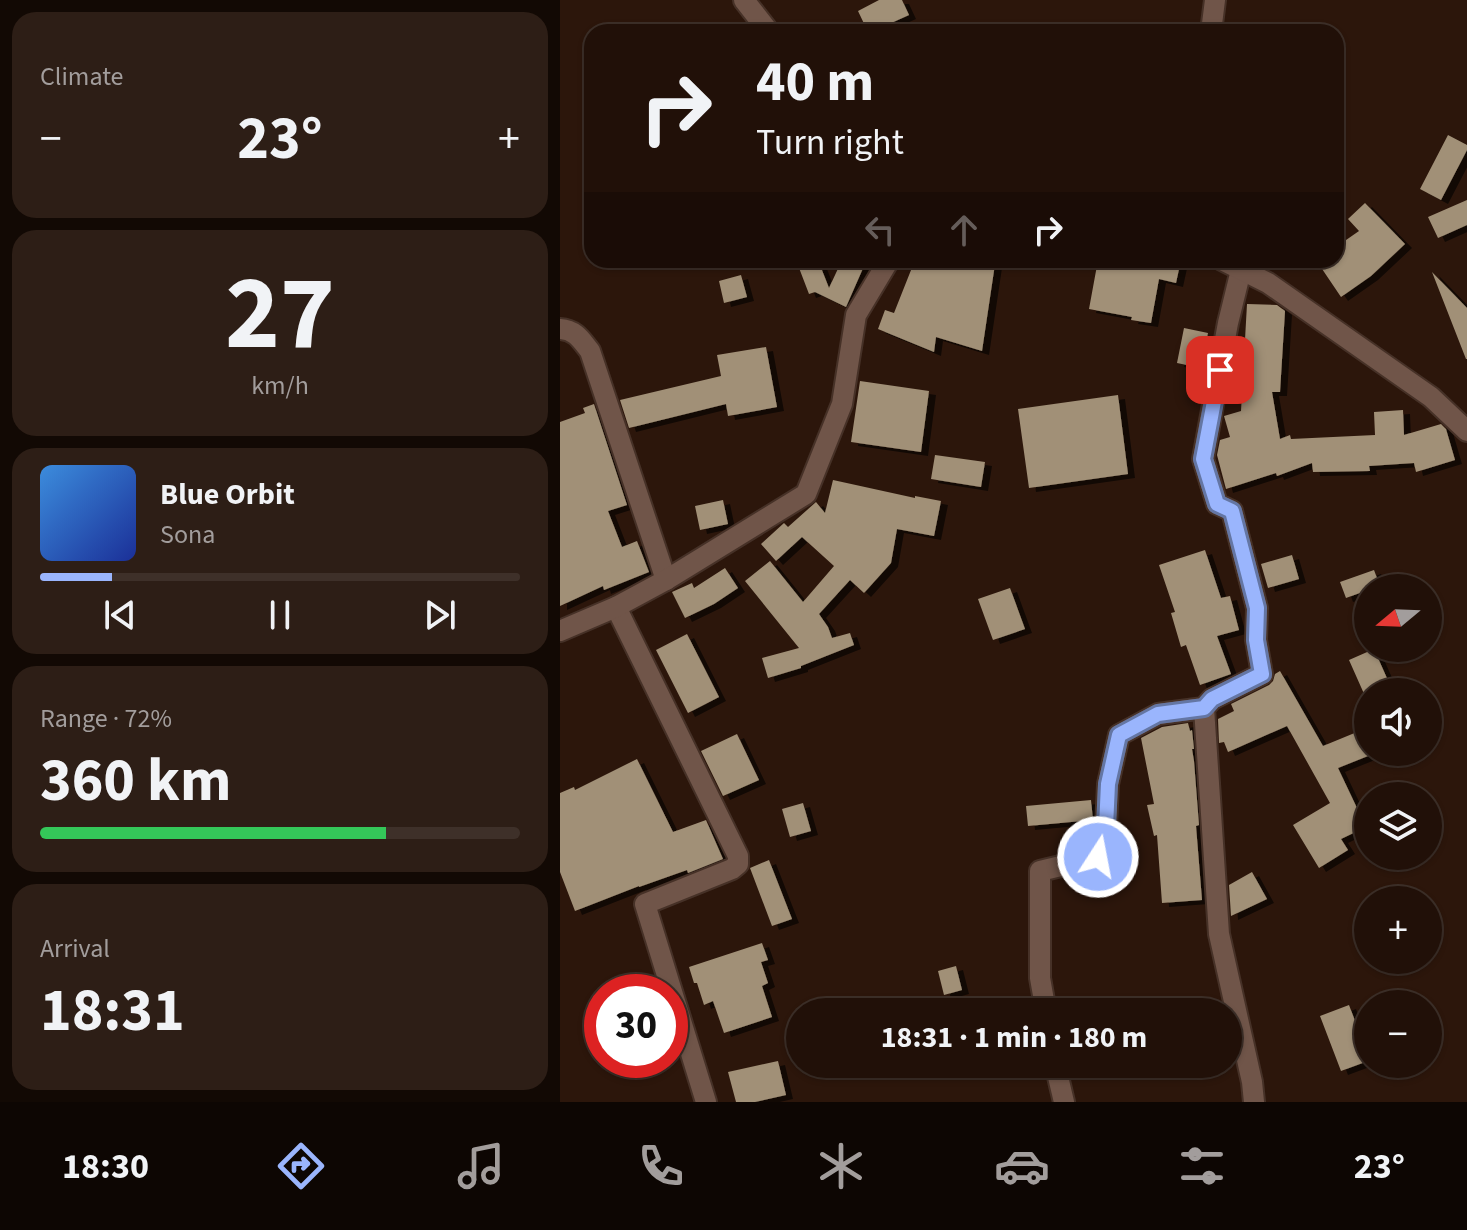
<!DOCTYPE html>
<html lang="en">
<head>
<meta charset="utf-8">
<style>
  :root { --surface:#211008; --page:#2d1e16; --text:#f1f3f6; --muted:#a29d9c; --line:#3e3029; --accent:#9ab5fd }
  body { margin:0; font-family:"Source Sans 3",sans-serif; background:var(--page); color:var(--text); height:100vh; display:flex; flex-direction:column; font-size:30px; white-space:nowrap }
  * { box-sizing:border-box; margin:0 }
  p { font-size:26px; color:var(--muted) }
  .icon { flex:none; width:44px; height:44px; fill:none; stroke:currentColor; stroke-width:2; stroke-linecap:round; stroke-linejoin:round }
  .map { position:relative; flex:1; overflow:hidden }
  .details { display:flex; flex-direction:column; gap:12px; padding:12px; background:#120904; width:560px }
  .details>* { flex:none }
  .top-card { position:absolute; left:24px; top:24px; width:760px; height:244px; border-radius:24px; box-shadow:0 2px 6px #0004,0 0 0 2px var(--line); background:#211008; color:var(--text); overflow:hidden }
  .needle { width:52px; rotate:251deg }
  .buttons { position:absolute; left:794px; top:574px; display:grid; gap:16px }
  .buttons a { display:grid; place-items:center; width:88px; height:88px; border-radius:50%; background:var(--surface); box-shadow:0 2px 6px #0004,0 0 0 2px var(--line); font-size:40px }
  .speed { position:absolute; left:24px; top:974px; display:flex; gap:16px; font-size:40px; font-weight:700; text-align:center }
  .speed>* { display:grid; place-content:center; width:104px; height:104px; border-radius:50%; background:var(--surface); box-shadow:0 2px 6px #0004,0 0 0 2px var(--line); line-height:1 }
  .speed .limit { border:12px solid #d22; background:#fff; color:#111 }
  .pin { position:absolute; display:grid; place-items:center; width:68px; height:68px; color:#fff; margin:-34px; border-radius:16px; box-shadow:0 4px 12px #0006 }
  .me { position:absolute; width:88px; margin:-44px; rotate:11deg; stroke-linejoin:round; filter:drop-shadow(0 0 6px #0008) }
  .turn { display:flex; align-items:center; gap:28px; height:168px; padding:0 40px; font-size:36px }
  .turn .icon { width:104px; height:104px; stroke-width:2.5 }
  .turn b { display:block; font-size:56px; line-height:68px }
  .lanes { display:flex; align-items:center; height:76px; padding:0 40px; background:#0003; justify-content:center; gap:40px; direction:ltr }
  .lanes .off { opacity:.35 }
  .big { font-size:60px; font-weight:700; line-height:1.1 }
  .details .widget { flex:1; display:flex; flex-direction:column; justify-content:center; gap:12px; min-width:0; padding:0 28px; border-radius:24px; background:var(--page) }
  .details .dial { align-items:center; gap:0 }
  .dial b { font-size:104px; line-height:1 }
  .song { display:flex; align-items:center; gap:24px }
  .cover { width:96px; height:96px; border-radius:12px; background:linear-gradient(135deg,hsl(210 70% 55%),hsl(230 70% 35%)) }
  .played { height:8px; border-radius:4px; background:linear-gradient(90deg,var(--accent) 15%,var(--line) 15%) }
  .keys { display:flex; justify-content:space-around; direction:ltr }
  .heat { display:flex; justify-content:space-between; align-items:center; font-size:44px; direction:ltr }
  .charge { height:12px; border-radius:6px; background:linear-gradient(90deg,#34c759 72%,var(--line) 0) }
  .trip { position:absolute; left:226px; top:998px; width:456px; height:80px; border-radius:40px; background:var(--surface); box-shadow:0 2px 6px #0004,0 0 0 2px var(--line); font-weight:700; line-height:80px; text-align:center }
  .tab-bar { display:flex; height:128px; justify-content:space-around; align-items:center; background:#0d0603; color:var(--muted) }
  .tab-bar .icon { width:56px; height:56px }
  .tab-bar .active { color:var(--accent) }
  .tab-bar b { font-size:36px; color:var(--text) }
  main { display:flex; flex:1; min-height:0 }
  .map>svg:first-child { display:block }
  .building { fill:#a19077; filter:url(#shadow) }
  .lines { fill:none; stroke-linecap:round; stroke-linejoin:round }
  .minor-casing { stroke:#463127; stroke-width:24 }
  .tertiary-casing { stroke:#463127; stroke-width:24 }
  .minor { stroke:#705549; stroke-width:20 }
  .tertiary { stroke:#705549; stroke-width:20 }
  .route-casing { stroke:#6476a4; stroke-width:20 }
  .route { stroke:#9ab5fd; stroke-width:14 }
</style>
</head>
<body>
<main>
<section class="details">
<div class="widget"><p>Climate</p>
<div class="heat"><a>−</a><b class="big">23°</b><a>+</a></div>
</div>
<div class="widget dial"><b>27</b><p>km/h</p></div>
<div class="widget">
<div class="song"><i class="cover"></i><div><b>Blue Orbit</b><p>Sona</p></div></div>
<div class="played"></div>
<div class="keys"><svg class="icon" aria-label="previous" viewBox="0 0 24 24"><path d="M18 5L8 12l10 7zM5 5v14"/></svg><svg class="icon" aria-label="pause" viewBox="0 0 24 24"><path d="M8 5v14M16 5v14"/></svg><svg class="icon" aria-label="next" viewBox="0 0 24 24"><path d="M6 5l10 7-10 7zM19 5v14"/></svg></div>
</div>
<div class="widget"><p>Range · 72%</p><b class="big">360 km</b><div class="charge"></div></div>
<div class="widget"><p>Arrival</p><b class="big">18:31</b></div>
</section>
<div class="map">
<svg width="907" height="1102" viewBox="0 0 907 1102">
  <defs>
    <filter id="shadow"><feDropShadow dx="7" dy="4" stdDeviation="0" flood-color="#0009"/></filter>
  </defs>
  <rect width="100%" height="100%" fill="#2c160b"/>
  <!-- building -->
  <path class="building" d="M 319,0 L 342,0 L 349,15 L 329,24 L 334,32 L 308,32 L 298,11 Z
    M 888,135 L 907,145 L 907,150 L 881,200 L 860,189 Z
    M 907,200 L 907,225 L 878,238 L 868,217 Z
    M 805,203 L 845,244 L 811,276 L 781,297 L 756,260 L 776,260 L 776,247 L 799,231 L 788,219 Z
    M 236,260 L 258,260 L 269,288 L 282,260 L 291,260 L 304,266 L 286,307 L 255,292 L 249,294 Z
    M 355,260 L 417,260 L 435,264 L 422,351 L 376,337 L 374,352 L 318,329 L 325,310 L 334,313 Z
    M 538,260 L 621,260 L 616,283 L 599,279 L 591,323 L 571,320 L 572,317 L 529,309 Z
    M 872,272 L 907,308 L 907,359 L 906,359 Z
    M 181,275 L 187,297 L 164,303 L 159,281 Z
    M 687,304 L 717,305 L 725,311 L 720,392 L 712,392 L 720,439 L 730,435 L 731,439 L 815,435 L 814,412 L 843,410 L 844,435 L 881,424 L 886,429 L 895,460 L 856,472 L 854,463 L 809,466 L 810,471 L 753,472 L 752,463 L 717,476 L 716,473 L 666,489 L 657,455 L 660,440 L 670,437 L 664,416 L 681,411 Z
    M 624,328 L 648,333 L 641,368 L 617,363 Z
    M 206,347 L 217,407 L 168,416 L 166,404 L 69,428 L 60,400 L 161,376 L 157,355 Z
    M 300,381 L 369,391 L 361,452 L 291,442 Z
    M 558,395 L 568,474 L 469,488 L 458,409 Z
    M 34,404 L 67,505 L 48,511 L 62,547 L 77,541 L 89,572 L 44,590 L 43,586 L 0,606 L 0,422 L 25,413 L 23,408 Z
    M 375,455 L 425,462 L 421,487 L 371,479 Z
    M 273,480 L 355,498 L 355,496 L 381,501 L 374,536 L 337,529 L 331,563 L 304,593 L 290,580 L 259,614 L 268,627 L 272,638 L 290,633 L 294,645 L 241,666 L 241,668 L 208,678 L 202,658 L 239,648 L 185,581 L 210,561 L 243,602 L 274,566 L 242,537 L 216,561 L 201,544 L 224,523 L 228,527 L 256,502 L 265,513 Z
    M 163,500 L 168,524 L 140,530 L 135,506 Z
    M 645,550 L 661,598 L 670,596 L 679,630 L 657,636 L 671,674 L 640,685 L 626,645 L 621,647 L 611,613 L 615,612 L 599,565 Z
    M 732,555 L 739,579 L 708,588 L 701,564 Z
    M 165,568 L 178,588 L 154,604 L 125,618 L 112,592 L 132,583 L 134,588 Z
    M 814,570 L 820,586 L 808,588 L 808,590 L 786,598 L 780,582 Z
    M 450,588 L 465,629 L 433,640 L 418,599 Z
    M 127,634 L 159,697 L 128,713 L 96,650 Z
    M 814,649 L 830,685 L 814,692 L 808,692 L 808,695 L 805,696 L 789,660 Z
    M 720,671 L 763,746 L 797,732 L 808,756 L 778,768 L 806,827 L 781,839 L 788,850 L 759,868 L 733,825 L 770,803 L 727,726 L 668,752 L 664,742 L 659,743 L 658,719 L 674,711 L 671,704 L 709,685 L 713,681 L 715,674 Z
    M 628,723 L 630,731 L 632,730 L 634,749 L 632,749 L 634,761 L 639,825 L 636,826 L 642,900 L 602,903 L 597,835 L 594,836 L 587,805 L 594,804 L 581,738 L 602,727 Z
    M 177,734 L 199,780 L 163,796 L 141,751 Z
    M 77,759 L 113,832 L 146,820 L 163,859 L 128,873 L 127,870 L 79,887 L 79,886 L 15,911 L 0,872 L 0,793 L 14,787 L 15,790 Z
    M 531,800 L 533,820 L 468,826 L 466,806 Z
    M 243,803 L 251,831 L 230,837 L 222,809 Z
    M 209,860 L 232,919 L 212,926 L 190,868 Z
    M 692,872 L 707,899 L 671,916 L 669,885 Z
    M 202,943 L 208,960 L 201,962 L 208,983 L 202,986 L 212,1017 L 164,1033 L 153,1001 L 144,1005 L 137,983 L 134,983 L 129,967 Z
    M 396,966 L 402,990 L 384,995 L 378,971 Z
    M 789,1005 L 808,1055 L 808,1061 L 781,1071 L 760,1016 Z
    M 218,1061 L 226,1095 L 195,1102 L 176,1102 L 168,1072 Z"/>
  <g class="lines">
    <!-- minor casing -->
    <g class="minor-casing">
      <path id="minor" d="M 184,0 L 209,32
        M 651,32 L 655,0
        M 681,270 L 668,323 L 643,459 L 657,504 L 672,511 L 697,608 L 696,640 L 702,674 L 652,699 L 644,708 L 659,934 L 692,1082 L 694,1102
        M 0,329 C 16,330 21,340 30,351 L 106,580
        M 56,607 L 178,856 L 178,864 L 172,869 L 85,904 L 146,1102
        M 486,1012 L 480,978 L 480,871 L 538,857 L 546,827 L 548,784 L 559,735 L 598,714 L 644,708
        M 495,1064 L 504,1102"/>
    </g>
    <!-- tertiary casing -->
    <g class="tertiary-casing">
      <path id="tertiary" d="M 662,260 L 708,283 L 871,397 L 907,431
        M 0,631 L 56,607 L 106,580 L 246,494 L 282,404 L 296,315 L 329,260"/>
    </g>
    <!-- minor -->
    <use href="#minor" class="minor"/>
    <!-- tertiary -->
    <use href="#tertiary" class="tertiary"/>
  </g>
  <g class="lines">
    <!-- route casing -->
    <g class="route-casing">
      <path id="route" d="M 538,857 L 546,827 L 548,784 L 559,735 L 598,714 L 644,708 L 652,699 L 702,674 L 696,640 L 697,608 L 672,511 L 657,504 L 643,459 L 660,370"/>
    </g>
    <!-- route -->
    <use href="#route" class="route"/>
  </g>
</svg>
<div class="buttons">
<a><svg class="needle" viewBox="-14 -14 28 28"><path d="M0-13l5 13h-10z" fill="#e53935"/><path d="M0 13l5-13h-10z" fill="#a29d9c"/></svg></a>
<a><svg class="icon" aria-label="sound" viewBox="0 0 24 24"><path d="M4 9h4l5-4v14l-5-4H4zM17 9q2 3 0 6"/></svg></a>
<a><svg class="icon" aria-label="layers" viewBox="0 0 24 24"><path d="M12 4l9 5-9 5-9-5zM3 14l9 5 9-5"/></svg></a>
<a>+</a>
<a>−</a>
</div>
<div class="speed"><div class="limit">30</div></div>
<div class="pin" style="left:660px;top:370px;background:#d93025"><svg class="icon" aria-label="arrive" viewBox="0 0 24 24"><path d="M6 21V4h12l-3 4 3 4H6"/></svg></div>
<svg class="me" style="left:538px;top:857px" viewBox="-20 -20 40 40"><circle r="17" fill="#9ab5fd" stroke="#fff" stroke-width="3"/><path d="M0-11L8 9 0 5-8 9z" fill="#fff"/></svg>
<div class="trip">18:31 · 1 min · 180 m</div>
<div class="top-card">
<div class="turn"><svg class="icon" aria-label="right" viewBox="0 0 24 24"><path d="M7 20v-9h11M14 6l5 5-5 5"/></svg><div><b>40 m</b>Turn right</div></div>
<div class="lanes"><svg class="icon off" aria-label="left" viewBox="0 0 24 24"><path d="M17 20v-9H6M10 6l-5 5 5 5"/></svg><svg class="icon off" aria-label="ahead" viewBox="0 0 24 24"><path d="M12 20V5M6 11l6-6 6 6"/></svg><svg class="icon" aria-label="right" viewBox="0 0 24 24"><path d="M7 20v-9h11M14 6l5 5-5 5"/></svg></div>
</div>
</div>
</main>
<nav class="tab-bar">
<b>18:30</b>
<svg class="icon active" aria-label="directions" viewBox="0 0 24 24"><path d="M12 3l9 9-9 9-9-9zM9 14v-3h6M13 9l2 2-2 2"/></svg>
<svg class="icon" aria-label="music" viewBox="0 0 24 24"><path d="M9 18V5l10-2v13"/><circle cx="6" cy="18" r="3"/><circle cx="16" cy="16" r="3"/></svg>
<svg class="icon" aria-label="phone" viewBox="0 0 24 24"><path d="M5 4h4l2 5-3 2q2 4 5 5l2-3 5 2v4C11 20 4 13 5 4z"/></svg>
<svg class="icon" aria-label="climate" viewBox="0 0 24 24"><path d="M12 3v18M4 7l16 10M4 17L20 7"/></svg>
<svg class="icon" aria-label="car" viewBox="0 0 24 24"><path d="M5 17H2v-5l4-1 3-4h7l3 4 3 1v5h-3M9 17h6M6 11h13"/><circle cx="7" cy="17" r="2"/><circle cx="17" cy="17" r="2"/></svg>
<svg class="icon" aria-label="filters" viewBox="0 0 24 24"><path d="M4 7h16M4 17h16"/><circle cx="9" cy="7" r="2"/><circle cx="15" cy="17" r="2"/></svg>
<b>23°</b>
</nav>
</body>
</html>
